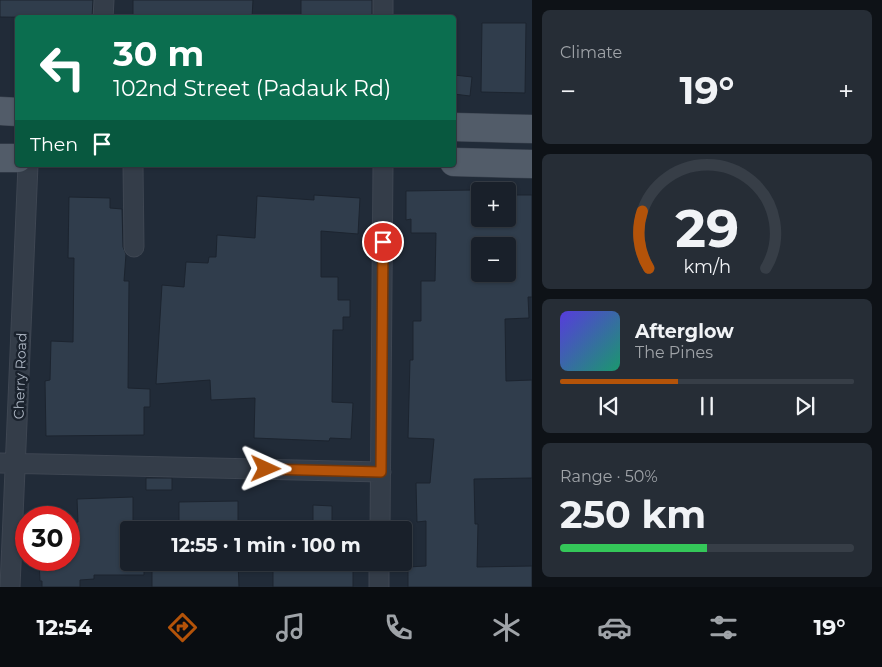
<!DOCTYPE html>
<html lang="en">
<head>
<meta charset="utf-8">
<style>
  :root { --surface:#19202a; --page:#262d36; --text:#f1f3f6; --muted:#9fa3a8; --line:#373e47; --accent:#b45309 }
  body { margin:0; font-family:Montserrat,sans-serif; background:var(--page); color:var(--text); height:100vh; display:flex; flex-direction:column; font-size:19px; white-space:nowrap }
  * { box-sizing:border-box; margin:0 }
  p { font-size:16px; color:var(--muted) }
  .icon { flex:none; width:28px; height:28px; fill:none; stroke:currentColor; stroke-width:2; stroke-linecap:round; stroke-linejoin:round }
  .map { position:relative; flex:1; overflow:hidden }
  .sheet { display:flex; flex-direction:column; gap:10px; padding:10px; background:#0e1217; width:350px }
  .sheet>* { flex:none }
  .banner { position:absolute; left:15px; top:15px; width:441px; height:152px; border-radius:5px; box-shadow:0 1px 4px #0004,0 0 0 1px var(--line); background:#0b6e4f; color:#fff; overflow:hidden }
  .buttons { position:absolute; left:471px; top:182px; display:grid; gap:10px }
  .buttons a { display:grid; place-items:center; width:45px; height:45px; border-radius:5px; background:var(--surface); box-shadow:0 1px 4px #0004,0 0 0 1px var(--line); font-size:25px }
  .speed { position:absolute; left:15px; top:506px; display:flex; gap:10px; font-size:25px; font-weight:700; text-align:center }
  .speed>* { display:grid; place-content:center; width:65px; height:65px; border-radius:50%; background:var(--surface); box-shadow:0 1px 4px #0004,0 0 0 1px var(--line); line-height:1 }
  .speed .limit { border:8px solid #d22; background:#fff; color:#111 }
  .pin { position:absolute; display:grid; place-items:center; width:42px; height:42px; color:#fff; margin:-21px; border:2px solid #fff; border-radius:50%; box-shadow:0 1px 5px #0007 }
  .me { position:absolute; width:55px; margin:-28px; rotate:91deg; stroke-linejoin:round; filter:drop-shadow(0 0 4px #0008) }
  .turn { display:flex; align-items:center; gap:18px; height:105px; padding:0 15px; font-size:22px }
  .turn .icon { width:65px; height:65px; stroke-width:2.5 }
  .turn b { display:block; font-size:35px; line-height:42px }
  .then { display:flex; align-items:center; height:48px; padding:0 15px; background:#0003; gap:10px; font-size:19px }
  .big { font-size:38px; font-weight:700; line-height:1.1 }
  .sheet .tile { flex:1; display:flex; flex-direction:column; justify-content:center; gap:8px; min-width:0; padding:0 18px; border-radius:8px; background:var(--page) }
  .sheet .dial { align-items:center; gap:0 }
  .dial svg { height:130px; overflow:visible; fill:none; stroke:var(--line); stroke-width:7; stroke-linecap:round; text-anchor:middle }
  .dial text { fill:var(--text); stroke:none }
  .song { display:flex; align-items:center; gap:15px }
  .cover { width:60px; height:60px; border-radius:8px; background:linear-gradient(135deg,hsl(250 70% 55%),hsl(160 70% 35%)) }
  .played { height:5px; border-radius:2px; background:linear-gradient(90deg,var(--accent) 40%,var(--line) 40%) }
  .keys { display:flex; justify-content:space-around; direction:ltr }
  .heat { display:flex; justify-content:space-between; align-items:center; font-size:28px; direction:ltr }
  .charge { height:8px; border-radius:4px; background:linear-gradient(90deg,#34c759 50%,var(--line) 0) }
  .trip { position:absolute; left:120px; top:521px; width:292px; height:50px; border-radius:5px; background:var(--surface); box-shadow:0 1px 4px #0004,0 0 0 1px var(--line); font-weight:700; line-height:50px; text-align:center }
  .dock { display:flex; height:80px; justify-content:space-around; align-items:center; background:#0a0d11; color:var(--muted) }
  .dock .icon { width:35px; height:35px }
  .dock .selected { color:var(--accent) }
  .dock b { font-size:22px; color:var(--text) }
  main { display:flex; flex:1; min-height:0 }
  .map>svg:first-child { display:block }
  .building { fill:#303d4c; stroke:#1c242f; fill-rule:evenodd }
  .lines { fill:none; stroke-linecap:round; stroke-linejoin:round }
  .street-casing { stroke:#3e4652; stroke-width:21 }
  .primary-casing { stroke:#3e4652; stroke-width:29 }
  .street { stroke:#343d49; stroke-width:19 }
  .primary { stroke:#525c69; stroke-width:28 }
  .route-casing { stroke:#753606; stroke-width:12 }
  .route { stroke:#b45309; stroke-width:9 }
  .labels { text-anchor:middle; stroke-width:5; stroke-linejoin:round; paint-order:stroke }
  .street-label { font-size:14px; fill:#afb8c5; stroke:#1a222d }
</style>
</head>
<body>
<main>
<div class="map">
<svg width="532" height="587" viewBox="0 0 532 587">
  <rect width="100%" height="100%" fill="#212b38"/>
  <!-- building -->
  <path class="building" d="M 0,0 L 93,0 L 92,18 L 0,17 Z
    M 133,0 L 253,0 L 252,18 L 133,18 Z
    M 301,0 L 372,0 L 372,18 L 301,18 Z
    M 482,23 L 526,23 L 525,93 L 481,92 Z
    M 454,75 L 472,77 L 470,96 L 454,94 Z
    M 473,190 L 473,194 L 480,194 L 480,219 L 508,219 L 508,195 L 532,195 L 532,297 L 528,297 L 529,318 L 505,319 L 506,381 L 532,380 L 532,478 L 474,479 L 475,524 L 478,524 L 477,567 L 532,566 L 532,587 L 408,587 L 408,567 L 426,566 L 426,521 L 417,522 L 416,483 L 430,483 L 434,439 L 408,438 L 410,360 L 413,360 L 413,321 L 421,321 L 421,281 L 435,281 L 436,233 L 411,233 L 411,219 L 406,220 L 406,191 ZM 480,246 L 508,246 L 508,274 L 480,274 Z
    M 314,195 L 360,198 L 358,234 L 321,231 L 321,277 L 338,277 L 338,300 L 350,300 L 350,317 L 343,317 L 343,330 L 333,330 L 332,402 L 353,403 L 351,439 L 330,438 L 329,441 L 254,438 L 255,398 L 211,400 L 210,380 L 156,384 L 162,285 L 184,287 L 186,262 L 208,263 L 209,257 L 216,257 L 217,235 L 255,238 L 257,196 L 314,200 Z
    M 69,197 L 110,198 L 110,208 L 122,209 L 123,247 L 126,254 L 124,281 L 129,281 L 128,388 L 150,389 L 150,407 L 144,407 L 144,435 L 46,436 L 45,381 L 50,380 L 51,341 L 73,342 L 74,258 L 68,258 Z
    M 146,478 L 172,478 L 172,490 L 146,490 Z
    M 133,497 L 133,526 L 143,526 L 144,530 L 129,530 L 129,562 L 144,562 L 144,575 L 94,575 L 94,579 L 80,580 L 80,587 L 42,587 L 42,581 L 40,581 L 39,560 L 69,560 L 69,538 L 72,538 L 71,523 L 78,522 L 77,499 Z
    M 238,501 L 238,530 L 179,530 L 179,502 Z
    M 313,505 L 332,506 L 332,525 L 353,525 L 353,530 L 293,530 L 293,523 L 313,523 Z
    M 152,562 L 238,562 L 239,587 L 152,587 Z
    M 273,562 L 353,562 L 353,587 L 273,587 Z"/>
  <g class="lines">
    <!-- street casing -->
    <g class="street-casing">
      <path id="street" d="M 383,0 L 383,18
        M 103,18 L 104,0
        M 133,165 L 134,247
        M 0,463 L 381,472
        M 380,530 L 383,165
        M 10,587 L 28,165
        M 379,587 L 379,562"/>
    </g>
    <!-- primary casing -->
    <g class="primary-casing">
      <path id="primary" d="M 0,111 L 18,112
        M 454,127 L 532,129
        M 0,158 L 18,158
        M 454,162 L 532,164"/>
    </g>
    <!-- street -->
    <use href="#street" class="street"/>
    <!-- primary -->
    <use href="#primary" class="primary"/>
  </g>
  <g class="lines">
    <!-- route casing -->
    <g class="route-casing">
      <path id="route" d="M 266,469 L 381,472 L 383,242"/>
    </g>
    <!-- route -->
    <use href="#route" class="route"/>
  </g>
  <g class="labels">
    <!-- street labels -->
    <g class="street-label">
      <text transform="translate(20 376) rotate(-88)" y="5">Cherry Road</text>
    </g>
  </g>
</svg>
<div class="buttons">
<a>+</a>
<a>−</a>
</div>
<div class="speed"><div class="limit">30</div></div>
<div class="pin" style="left:383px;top:242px;background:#d93025"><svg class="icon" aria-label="arrive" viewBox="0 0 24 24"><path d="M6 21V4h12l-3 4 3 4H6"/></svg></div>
<svg class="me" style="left:266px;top:469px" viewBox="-20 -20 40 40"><path d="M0-17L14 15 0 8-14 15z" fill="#b45309" stroke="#fff" stroke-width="4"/></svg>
<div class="trip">12:55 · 1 min · 100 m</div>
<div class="banner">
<div class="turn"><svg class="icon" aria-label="left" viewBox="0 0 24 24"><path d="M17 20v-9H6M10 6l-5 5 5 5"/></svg><div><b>30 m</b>102nd Street (Padauk Rd)</div></div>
<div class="then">Then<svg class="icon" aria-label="arrive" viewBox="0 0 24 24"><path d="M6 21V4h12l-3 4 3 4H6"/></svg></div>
</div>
</div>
<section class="sheet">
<div class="tile"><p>Climate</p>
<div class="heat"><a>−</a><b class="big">19°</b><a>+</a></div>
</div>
<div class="tile dial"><svg viewBox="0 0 100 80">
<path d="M14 69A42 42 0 1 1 86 69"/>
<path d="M14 69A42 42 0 0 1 10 34" stroke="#b45309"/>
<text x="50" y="56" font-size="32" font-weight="700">29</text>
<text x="50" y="72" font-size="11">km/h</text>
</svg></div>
<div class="tile">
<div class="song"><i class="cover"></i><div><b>Afterglow</b><p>The Pines</p></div></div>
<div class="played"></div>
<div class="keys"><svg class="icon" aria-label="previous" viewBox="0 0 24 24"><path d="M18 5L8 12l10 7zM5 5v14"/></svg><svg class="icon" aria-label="pause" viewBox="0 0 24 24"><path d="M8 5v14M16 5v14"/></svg><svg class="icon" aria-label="next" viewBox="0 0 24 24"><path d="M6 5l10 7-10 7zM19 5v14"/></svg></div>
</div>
<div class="tile"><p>Range · 50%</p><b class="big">250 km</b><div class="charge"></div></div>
</section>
</main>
<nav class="dock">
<b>12:54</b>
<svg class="icon selected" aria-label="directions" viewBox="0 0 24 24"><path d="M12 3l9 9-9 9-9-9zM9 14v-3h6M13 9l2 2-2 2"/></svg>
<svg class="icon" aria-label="music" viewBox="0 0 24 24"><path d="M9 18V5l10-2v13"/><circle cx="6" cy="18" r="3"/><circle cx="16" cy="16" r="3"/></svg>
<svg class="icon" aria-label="phone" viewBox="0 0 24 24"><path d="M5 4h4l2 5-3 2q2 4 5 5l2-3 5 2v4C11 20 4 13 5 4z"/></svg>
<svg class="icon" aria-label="climate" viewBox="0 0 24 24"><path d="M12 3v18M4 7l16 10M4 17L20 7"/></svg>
<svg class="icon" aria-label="car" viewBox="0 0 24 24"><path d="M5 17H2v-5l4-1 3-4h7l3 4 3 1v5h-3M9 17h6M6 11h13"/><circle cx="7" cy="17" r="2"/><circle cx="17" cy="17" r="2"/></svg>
<svg class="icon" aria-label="filters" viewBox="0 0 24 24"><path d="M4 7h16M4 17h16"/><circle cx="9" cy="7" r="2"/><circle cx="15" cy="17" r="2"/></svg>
<b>19°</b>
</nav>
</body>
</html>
